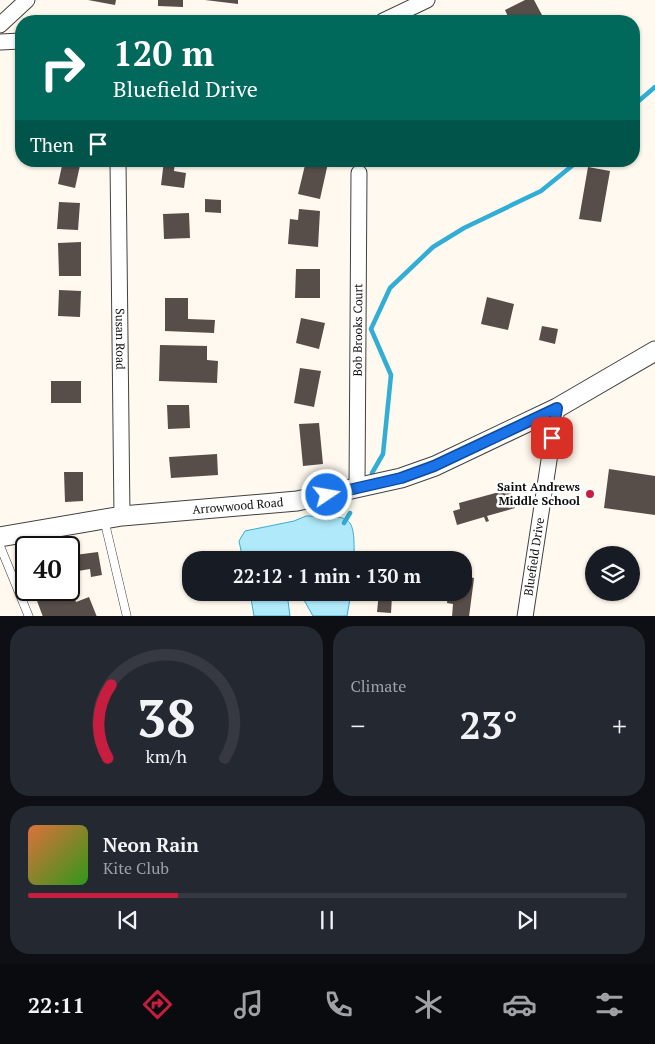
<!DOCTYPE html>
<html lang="en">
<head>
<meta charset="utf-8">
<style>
  :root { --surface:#171b24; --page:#242831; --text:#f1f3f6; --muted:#9ea1a6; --line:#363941; --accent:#c71d3f }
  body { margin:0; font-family:"PT Serif",serif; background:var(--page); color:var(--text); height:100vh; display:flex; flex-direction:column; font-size:19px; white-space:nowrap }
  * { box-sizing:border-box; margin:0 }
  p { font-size:16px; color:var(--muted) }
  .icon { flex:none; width:28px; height:28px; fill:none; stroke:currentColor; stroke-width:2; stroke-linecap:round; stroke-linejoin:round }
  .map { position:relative; height:616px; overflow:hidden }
  .details { display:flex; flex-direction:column; gap:10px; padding:10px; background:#0d0f14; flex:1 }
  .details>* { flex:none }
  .top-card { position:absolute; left:15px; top:15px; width:625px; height:152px; border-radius:20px; box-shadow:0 1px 4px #0004; background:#00695c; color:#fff; overflow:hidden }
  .buttons { position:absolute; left:585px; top:546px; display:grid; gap:10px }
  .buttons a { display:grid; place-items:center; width:55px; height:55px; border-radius:50%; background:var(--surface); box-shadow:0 1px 4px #0004; font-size:25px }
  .speed { position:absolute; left:15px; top:536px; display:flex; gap:10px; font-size:25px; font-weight:700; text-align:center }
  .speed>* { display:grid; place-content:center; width:65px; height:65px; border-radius:50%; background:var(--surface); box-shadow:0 1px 4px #0004; line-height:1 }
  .speed .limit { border:2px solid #111; border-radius:8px; background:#fff; color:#111 }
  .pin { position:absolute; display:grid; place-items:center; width:42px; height:42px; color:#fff; margin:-21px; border-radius:10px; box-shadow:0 2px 8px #0006 }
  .me { position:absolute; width:55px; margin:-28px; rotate:78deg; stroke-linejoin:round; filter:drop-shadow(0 0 4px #0008) }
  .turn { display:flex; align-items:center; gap:18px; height:105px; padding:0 15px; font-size:22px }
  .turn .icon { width:65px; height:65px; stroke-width:2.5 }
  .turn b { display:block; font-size:35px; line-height:42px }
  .then { display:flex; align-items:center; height:48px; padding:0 15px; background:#0003; gap:10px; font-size:19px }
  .big { font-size:38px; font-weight:800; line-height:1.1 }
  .details .card { flex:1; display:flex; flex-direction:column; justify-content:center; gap:8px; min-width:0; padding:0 18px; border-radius:20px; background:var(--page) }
  .details .dial { align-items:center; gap:0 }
  .dial svg { height:130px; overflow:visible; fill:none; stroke:var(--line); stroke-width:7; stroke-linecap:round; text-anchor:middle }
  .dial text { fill:var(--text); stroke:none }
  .song { display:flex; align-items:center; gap:15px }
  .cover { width:60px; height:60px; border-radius:8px; background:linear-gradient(135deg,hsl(20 70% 55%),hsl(110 70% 35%)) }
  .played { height:5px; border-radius:2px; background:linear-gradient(90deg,var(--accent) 25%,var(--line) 25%) }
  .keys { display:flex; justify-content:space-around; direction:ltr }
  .heat { display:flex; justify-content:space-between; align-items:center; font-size:28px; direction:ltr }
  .details .tiles { flex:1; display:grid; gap:10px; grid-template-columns:1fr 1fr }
  .card:last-child { grid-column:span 2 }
  .trip { position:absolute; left:182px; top:551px; width:290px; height:50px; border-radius:20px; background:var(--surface); box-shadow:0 1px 4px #0004; font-weight:800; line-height:50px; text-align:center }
  .tab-bar { display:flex; height:80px; justify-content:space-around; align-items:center; background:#090b0e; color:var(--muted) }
  .tab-bar .icon { width:35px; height:35px }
  .tab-bar .selected { color:var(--accent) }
  .tab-bar b { font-size:22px; color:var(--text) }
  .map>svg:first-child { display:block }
  .water { fill:#b0eafa; stroke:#32add5 }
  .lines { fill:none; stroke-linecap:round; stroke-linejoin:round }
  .stream { stroke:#32add5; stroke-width:4.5 }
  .building { fill:#574d49 }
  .service-casing { stroke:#414141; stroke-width:9 }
  .minor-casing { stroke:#414141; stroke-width:17 }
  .tertiary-casing { stroke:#414141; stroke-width:21 }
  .service { stroke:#fff; stroke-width:8 }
  .minor { stroke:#fff; stroke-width:15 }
  .tertiary { stroke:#fff; stroke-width:19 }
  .route-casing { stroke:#114b97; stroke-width:12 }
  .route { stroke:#1a73e8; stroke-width:9 }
  .poi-dot { fill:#c71d3f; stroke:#fff; stroke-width:2 }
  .labels { text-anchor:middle; stroke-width:5; stroke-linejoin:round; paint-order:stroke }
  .street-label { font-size:12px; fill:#0e0e0e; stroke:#fff }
  .poi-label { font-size:12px; font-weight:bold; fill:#0e0e0e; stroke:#fff; text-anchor:end }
</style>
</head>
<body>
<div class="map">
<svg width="655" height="617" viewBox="0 0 655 617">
  <rect width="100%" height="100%" fill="#fff9ef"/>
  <!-- water -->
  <path class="water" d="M 306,516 C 351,517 355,512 354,560 L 243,560 L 239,541 L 245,531 L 294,521 Z
    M 250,593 L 287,593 L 290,616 L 254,616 Z
    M 300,593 L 351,593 L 347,616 L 313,616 Z"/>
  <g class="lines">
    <!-- stream -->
    <path class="stream" d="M 634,105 L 655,87
      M 372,473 L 383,454 L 391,375 L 371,329 L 390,288 L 433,247 L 464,228 L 541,191 L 578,161
      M 344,523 L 350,513"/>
  </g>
  <!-- building -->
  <path class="building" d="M 88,0 L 116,0 L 115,5 Z
    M 158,0 L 183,0 L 183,7 L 158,6 Z
    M 205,0 L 238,0 L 238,4 Z
    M 525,0 L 534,0 L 542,15 L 528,21 L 510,21 L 505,10 Z
    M 63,161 L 81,161 L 75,188 L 58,184 Z
    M 164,161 L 175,161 L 174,171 L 186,173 L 184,188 L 161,185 Z
    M 306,161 L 328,163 L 320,199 L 298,194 Z
    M 588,167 L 610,171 L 601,222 L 579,219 Z
    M 205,199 L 221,200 L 221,213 L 205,212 Z
    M 59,202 L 80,203 L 78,230 L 57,229 Z
    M 299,209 L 320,211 L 318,247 L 288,244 L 290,219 L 298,220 Z
    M 189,213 L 190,238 L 164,239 L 163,214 Z
    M 81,242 L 81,276 L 59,276 L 58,243 Z
    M 296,269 L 320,269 L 320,298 L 295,298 Z
    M 59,290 L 81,291 L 80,317 L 58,316 Z
    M 487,297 L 514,304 L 508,330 L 481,324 Z
    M 165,298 L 188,298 L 188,319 L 215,320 L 214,333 L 165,331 Z
    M 301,318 L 325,323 L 319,349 L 296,343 Z
    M 542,326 L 558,329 L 555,344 L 539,340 Z
    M 160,345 L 207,346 L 207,360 L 218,361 L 217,383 L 159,381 Z
    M 300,368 L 321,371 L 314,407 L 294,403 Z
    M 51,381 L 81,381 L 81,403 L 51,403 Z
    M 167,405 L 189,405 L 190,428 L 168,429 Z
    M 319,423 L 323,464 L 303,466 L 299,424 Z
    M 217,454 L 218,475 L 171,478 L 169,457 Z
    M 609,469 L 655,476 L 655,515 L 604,508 Z
    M 64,472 L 83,472 L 83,501 L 65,502 Z
    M 510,489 L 515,508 L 487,516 L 489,521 L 486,522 L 484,517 L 457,525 L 453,511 L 460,509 L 459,503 Z
    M 26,549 L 26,587 L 23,587 L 17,551 Z
    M 98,552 L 102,575 L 91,577 L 90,569 L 78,571 L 75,555 Z
    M 381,556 L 401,558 L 401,560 L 381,560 Z
    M 464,576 L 474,578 L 469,617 L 452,617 L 453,604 L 447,603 L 448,594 L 464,592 Z
    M 69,582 L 76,602 L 89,597 L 97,617 L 43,617 L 33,590 L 69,590 Z
    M 379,592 L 398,592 L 398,597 L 392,596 L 391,613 L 377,612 Z"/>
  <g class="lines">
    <!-- service casing -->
    <g class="service-casing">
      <path id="service" d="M 104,519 L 127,617
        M 0,546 L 29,617"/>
    </g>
    <!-- minor casing -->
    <g class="minor-casing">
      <g id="minor">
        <path d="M 383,21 L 427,0"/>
        <path d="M 0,25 L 27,0"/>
        <path d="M 0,42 L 21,41"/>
        <path id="s1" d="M 118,161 L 122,516"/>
        <path id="s2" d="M 357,488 L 359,173"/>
        <path id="s3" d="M 525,617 L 557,408"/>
      </g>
    </g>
    <!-- tertiary casing -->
    <g class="tertiary-casing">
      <g id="tertiary">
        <path id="s4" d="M 0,537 L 122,516 L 297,501 L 401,478 L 435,466 L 557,408 L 655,351"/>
      </g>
    </g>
    <!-- service -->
    <use href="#service" class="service"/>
    <!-- minor -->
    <use href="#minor" class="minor"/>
    <!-- tertiary -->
    <use href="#tertiary" class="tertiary"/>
  </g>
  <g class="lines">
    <!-- route casing -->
    <g class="route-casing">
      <path id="route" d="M 327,495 L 401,478 L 434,466 L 557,408 L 552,438"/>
    </g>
    <!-- route -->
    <use href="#route" class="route"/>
  </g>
  <!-- markers -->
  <circle class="poi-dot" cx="590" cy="494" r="5"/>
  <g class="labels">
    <!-- street labels -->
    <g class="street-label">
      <text dy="4" stroke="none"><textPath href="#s2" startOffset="158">Bob Brooks Court</textPath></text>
      <text dy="4" stroke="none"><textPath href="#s1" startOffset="178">Susan Road</textPath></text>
      <text dy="4" stroke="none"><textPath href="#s4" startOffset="240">Arrowwood Road</textPath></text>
      <text dy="4" stroke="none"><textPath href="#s3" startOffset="61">Bluefield Drive</textPath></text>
    </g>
    <!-- poi labels -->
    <g class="poi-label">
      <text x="580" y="491">Saint Andrews<tspan x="580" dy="14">Middle School</tspan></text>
    </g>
  </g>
</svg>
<div class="buttons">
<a><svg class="icon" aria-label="layers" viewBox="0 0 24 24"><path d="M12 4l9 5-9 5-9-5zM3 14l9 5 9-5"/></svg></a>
</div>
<div class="speed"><div class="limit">40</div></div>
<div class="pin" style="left:552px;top:438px;background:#d93025"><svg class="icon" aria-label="arrive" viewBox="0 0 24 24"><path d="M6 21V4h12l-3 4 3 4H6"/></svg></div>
<svg class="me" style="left:327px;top:495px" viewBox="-20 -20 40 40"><circle r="17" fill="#1a73e8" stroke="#fff" stroke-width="3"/><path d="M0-11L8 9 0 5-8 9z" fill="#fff"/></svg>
<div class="trip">22:12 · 1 min · 130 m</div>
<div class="top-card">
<div class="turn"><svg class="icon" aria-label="right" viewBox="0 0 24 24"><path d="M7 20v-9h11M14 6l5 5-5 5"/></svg><div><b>120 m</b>Bluefield Drive</div></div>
<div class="then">Then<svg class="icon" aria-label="arrive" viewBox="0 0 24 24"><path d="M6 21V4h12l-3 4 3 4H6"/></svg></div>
</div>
</div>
<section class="details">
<div class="tiles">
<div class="card dial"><svg viewBox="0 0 100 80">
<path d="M14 69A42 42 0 1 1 86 69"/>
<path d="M14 69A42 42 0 0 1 16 24" stroke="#c71d3f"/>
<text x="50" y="56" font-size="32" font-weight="700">38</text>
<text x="50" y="72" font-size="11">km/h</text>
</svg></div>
<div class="card"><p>Climate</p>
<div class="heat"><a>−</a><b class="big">23°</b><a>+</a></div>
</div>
<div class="card">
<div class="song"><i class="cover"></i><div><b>Neon Rain</b><p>Kite Club</p></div></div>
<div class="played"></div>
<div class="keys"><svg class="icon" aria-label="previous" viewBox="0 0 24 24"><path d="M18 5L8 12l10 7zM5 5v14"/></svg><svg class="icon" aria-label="pause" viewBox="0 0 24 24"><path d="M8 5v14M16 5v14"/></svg><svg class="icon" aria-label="next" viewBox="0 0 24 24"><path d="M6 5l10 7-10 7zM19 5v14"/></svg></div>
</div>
</div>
</section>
<nav class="tab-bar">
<b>22:11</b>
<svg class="icon selected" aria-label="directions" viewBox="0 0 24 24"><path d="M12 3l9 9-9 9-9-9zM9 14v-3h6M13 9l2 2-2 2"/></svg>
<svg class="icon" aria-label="music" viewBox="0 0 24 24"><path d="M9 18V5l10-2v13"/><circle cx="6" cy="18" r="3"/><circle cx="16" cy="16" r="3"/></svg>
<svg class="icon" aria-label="phone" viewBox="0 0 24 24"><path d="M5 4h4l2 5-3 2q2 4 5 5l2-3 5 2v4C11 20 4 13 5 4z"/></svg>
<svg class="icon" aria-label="climate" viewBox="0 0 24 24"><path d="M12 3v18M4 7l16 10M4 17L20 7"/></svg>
<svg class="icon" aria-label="car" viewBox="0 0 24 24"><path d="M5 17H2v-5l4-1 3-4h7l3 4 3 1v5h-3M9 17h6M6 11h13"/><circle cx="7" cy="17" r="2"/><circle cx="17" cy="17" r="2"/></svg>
<svg class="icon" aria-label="filters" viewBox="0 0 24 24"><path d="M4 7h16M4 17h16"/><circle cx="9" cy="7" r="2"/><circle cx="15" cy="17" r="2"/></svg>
</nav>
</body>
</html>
